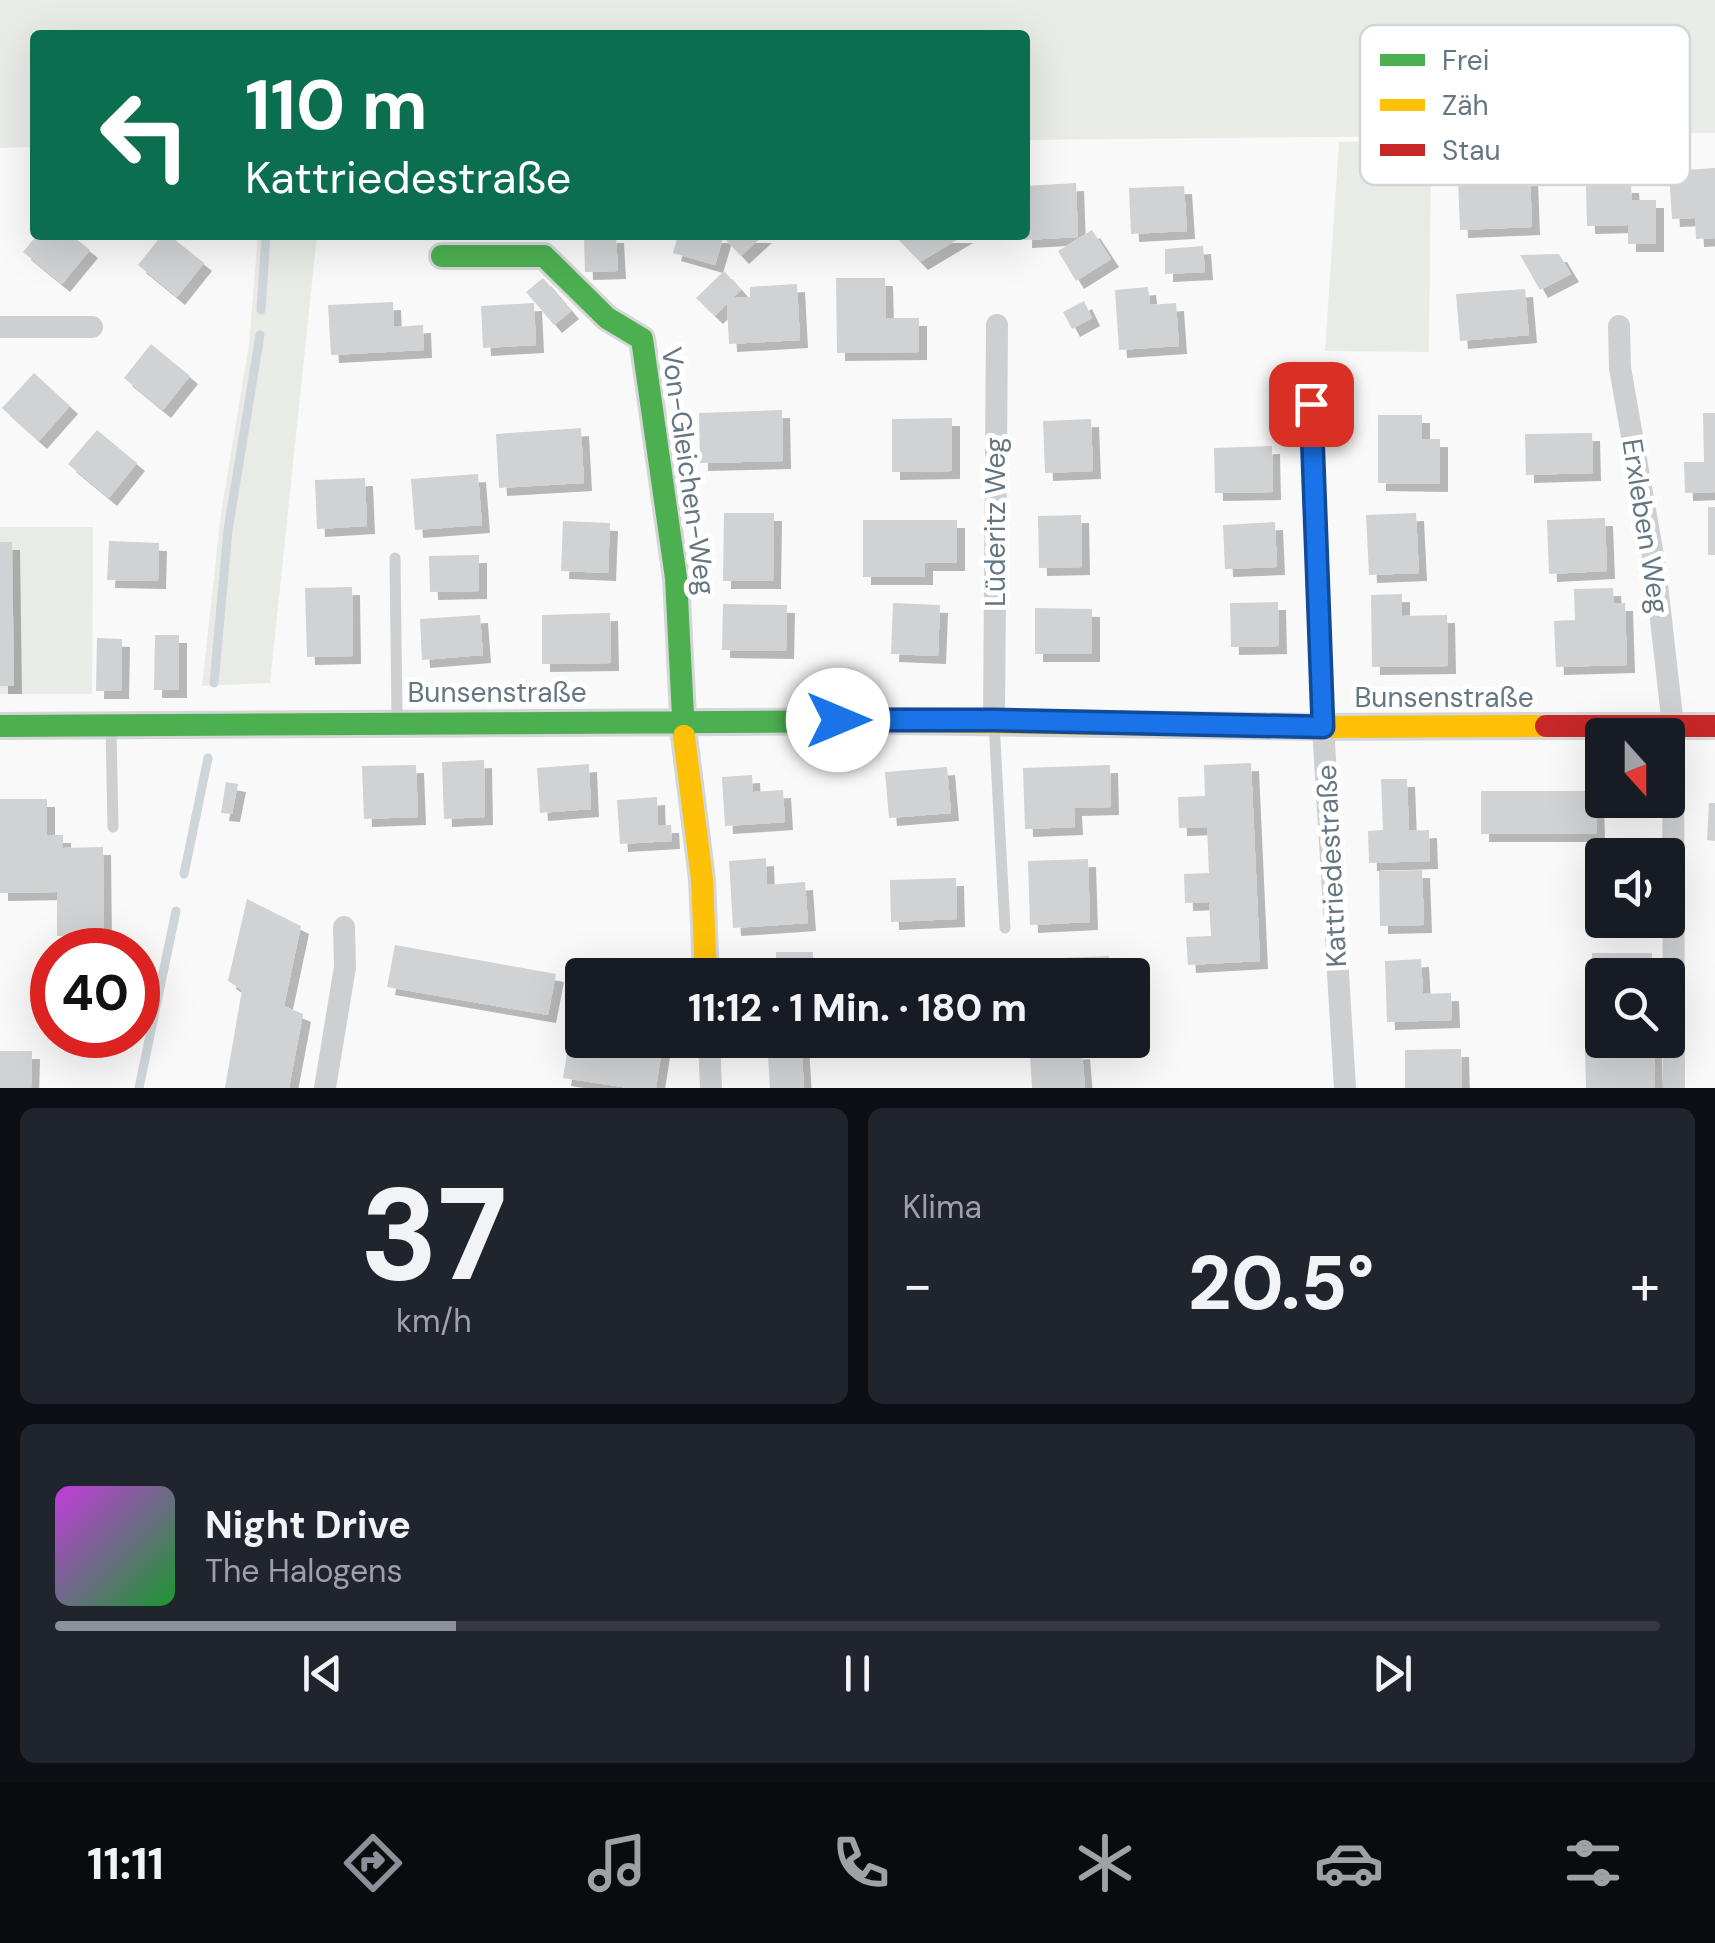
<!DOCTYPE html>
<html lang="de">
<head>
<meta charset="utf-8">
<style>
  :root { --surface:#171b24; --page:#20242c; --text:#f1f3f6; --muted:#9ea1a6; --line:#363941; --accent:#8c9099 }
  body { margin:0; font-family:"DM Sans",sans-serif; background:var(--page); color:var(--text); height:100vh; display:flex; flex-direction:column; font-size:38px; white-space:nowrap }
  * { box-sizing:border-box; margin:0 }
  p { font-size:32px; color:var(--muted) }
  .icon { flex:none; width:55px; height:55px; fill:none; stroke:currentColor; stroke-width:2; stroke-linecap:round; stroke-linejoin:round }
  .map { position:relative; height:1088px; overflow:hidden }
  .drawer { display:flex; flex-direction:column; gap:20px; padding:20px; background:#0d0f14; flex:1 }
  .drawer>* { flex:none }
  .top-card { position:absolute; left:30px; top:30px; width:1000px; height:210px; border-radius:10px; box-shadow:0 10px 40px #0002; background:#0b6e4f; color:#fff; overflow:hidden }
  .needle { width:65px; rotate:159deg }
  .controls { position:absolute; left:1585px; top:718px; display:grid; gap:20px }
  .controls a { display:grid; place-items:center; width:100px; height:100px; border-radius:10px; background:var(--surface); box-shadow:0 10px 40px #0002; font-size:50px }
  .speed { position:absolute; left:30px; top:928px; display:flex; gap:20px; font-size:50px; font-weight:700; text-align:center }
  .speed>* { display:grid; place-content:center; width:130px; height:130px; border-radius:50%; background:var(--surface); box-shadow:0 10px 40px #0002; line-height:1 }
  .speed .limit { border:15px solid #d22; background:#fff; color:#111 }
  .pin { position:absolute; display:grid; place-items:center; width:85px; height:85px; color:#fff; margin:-42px; border-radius:20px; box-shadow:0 5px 15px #0006 }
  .me { position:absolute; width:110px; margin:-55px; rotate:90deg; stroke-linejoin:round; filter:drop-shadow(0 0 8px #0008) }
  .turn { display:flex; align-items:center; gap:35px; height:210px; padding:0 50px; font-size:45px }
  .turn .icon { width:130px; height:130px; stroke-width:2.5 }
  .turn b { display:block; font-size:70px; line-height:85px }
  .big { font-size:75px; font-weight:800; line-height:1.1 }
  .drawer .card { flex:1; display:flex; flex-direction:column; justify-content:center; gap:15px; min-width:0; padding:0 35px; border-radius:15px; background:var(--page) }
  .drawer .dial { align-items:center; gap:0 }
  .dial b { font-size:130px; line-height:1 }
  .song { display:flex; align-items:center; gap:30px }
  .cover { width:120px; height:120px; border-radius:15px; background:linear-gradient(135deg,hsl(290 70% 55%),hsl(130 70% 35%)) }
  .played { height:10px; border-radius:5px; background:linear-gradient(90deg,var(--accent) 25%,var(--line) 25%) }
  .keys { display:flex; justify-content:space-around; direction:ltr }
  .heat { display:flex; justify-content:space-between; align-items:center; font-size:55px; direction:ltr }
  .drawer .tiles { flex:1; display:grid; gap:20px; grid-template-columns:1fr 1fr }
  .card:last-child { grid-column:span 2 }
  .trip { position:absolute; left:565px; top:958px; width:585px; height:100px; border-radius:10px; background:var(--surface); box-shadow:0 10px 40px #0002; font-weight:800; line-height:100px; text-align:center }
  .dock { display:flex; height:160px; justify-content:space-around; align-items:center; background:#090b0e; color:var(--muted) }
  .dock .icon { width:70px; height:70px }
  .dock .on { color:var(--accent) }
  .dock b { font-size:45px; color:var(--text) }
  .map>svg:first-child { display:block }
  .green { fill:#e8ebe6 }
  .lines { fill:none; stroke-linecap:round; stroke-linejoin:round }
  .stream { stroke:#ced6d9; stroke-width:9 }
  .building { fill:#d0d2d3; filter:url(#shadow) }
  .fast-casing { stroke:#d5d6d7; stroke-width:28 }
  .slow-casing { stroke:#d5d6d7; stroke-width:28 }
  .jam-casing { stroke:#d5d6d7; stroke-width:28 }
  .lane { stroke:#cecfd0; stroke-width:11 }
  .street { stroke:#cecfd0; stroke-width:22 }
  .fast { stroke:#4caf50; stroke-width:22 }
  .slow { stroke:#ffc107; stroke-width:22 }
  .jam { stroke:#c62828; stroke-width:22 }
  .route-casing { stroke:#114b97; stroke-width:25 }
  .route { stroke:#1a73e8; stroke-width:18 }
  .labels { text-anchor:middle; stroke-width:10; stroke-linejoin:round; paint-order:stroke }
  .street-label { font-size:28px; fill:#657683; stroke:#fff }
  .key { fill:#fff; stroke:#d1d6da; stroke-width:2.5 }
  .key-label { font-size:28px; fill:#657683 }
</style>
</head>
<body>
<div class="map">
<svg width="1715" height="1088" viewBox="0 0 1715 1088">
  <defs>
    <filter id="shadow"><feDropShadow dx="8" dy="8" stdDeviation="0" flood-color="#0004"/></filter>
  </defs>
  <rect width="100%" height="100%" fill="#f9f9f9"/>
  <!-- green -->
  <path class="green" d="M 0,0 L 1715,0 L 1715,133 L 1025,140 L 1025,35 L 35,35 L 35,147 L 0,148 Z
    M 1431,140 L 1429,352 L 1325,351 L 1339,142 Z
    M 258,235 L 317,235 L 270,683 L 202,686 L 221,513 L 249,344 Z
    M 0,527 L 93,527 L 92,694 L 0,694 Z"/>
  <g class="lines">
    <!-- stream -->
    <path class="stream" d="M 261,310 L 266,235
      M 214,683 L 228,530 L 260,335
      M 184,874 L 208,758
      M 139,1088 L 176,911"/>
  </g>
  <!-- building -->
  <path class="building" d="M 1715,168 L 1715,238 L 1696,239 L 1695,218 L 1672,219 L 1669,171 Z
    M 1530,174 L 1532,227 L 1460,230 L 1458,177 Z
    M 1076,183 L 1078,237 L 1024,240 L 1025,186 Z
    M 1586,185 L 1631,185 L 1632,200 L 1656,200 L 1656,244 L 1628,244 L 1628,225 L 1587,226 Z
    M 1184,186 L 1187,231 L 1131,234 L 1129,188 Z
    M 1092,230 L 1111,259 L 1076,281 L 1058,251 Z
    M 37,235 L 71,235 L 90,250 L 62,284 L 23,252 Z
    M 162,235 L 169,235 L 204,263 L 177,297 L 138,265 Z
    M 584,235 L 616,235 L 618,271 L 585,272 Z
    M 678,235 L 724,235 L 715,265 L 673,253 Z
    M 731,235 L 764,235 L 741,256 L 726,240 Z
    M 894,235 L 965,235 L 920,262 Z
    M 1203,246 L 1205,272 L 1165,274 L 1165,249 Z
    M 1559,254 L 1571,274 L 1540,290 L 1520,255 Z
    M 724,271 L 741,290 L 733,298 L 750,297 L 750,287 L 797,284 L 800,340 L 729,344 L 727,304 L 715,316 L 696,298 Z
    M 543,278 L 571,311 L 554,325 L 526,292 Z
    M 836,278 L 885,278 L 886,318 L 919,318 L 919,352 L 837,353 Z
    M 1148,287 L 1150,305 L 1176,303 L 1179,346 L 1119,350 L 1115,290 Z
    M 1525,289 L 1529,335 L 1460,341 L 1456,294 Z
    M 1084,301 L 1092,318 L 1072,329 L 1063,312 Z
    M 393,302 L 394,327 L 423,325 L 424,350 L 331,355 L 328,305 Z
    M 534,303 L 536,345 L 483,348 L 481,306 Z
    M 151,344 L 190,376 L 163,410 L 124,378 Z
    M 34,373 L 70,406 L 39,441 L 2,408 Z
    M 782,410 L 783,461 L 700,463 L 699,413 Z
    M 1703,413 L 1715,413 L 1715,492 L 1685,493 L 1684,462 L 1704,462 Z
    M 1378,415 L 1422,415 L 1422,439 L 1440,439 L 1440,484 L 1378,483 Z
    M 952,418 L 952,471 L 892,472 L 892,419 Z
    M 1091,419 L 1093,471 L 1045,473 L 1043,421 Z
    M 581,428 L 584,483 L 499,488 L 496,434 Z
    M 97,430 L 137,463 L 109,498 L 68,464 Z
    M 1592,433 L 1593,473 L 1526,475 L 1525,434 Z
    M 1272,446 L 1273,492 L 1215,493 L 1214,448 Z
    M 478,474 L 482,525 L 415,530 L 411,479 Z
    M 365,478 L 367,526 L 317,529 L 315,480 Z
    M 1708,507 L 1715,507 L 1715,555 L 1708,555 Z
    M 724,513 L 774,513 L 773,581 L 723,581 Z
    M 1416,513 L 1419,573 L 1369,575 L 1366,515 Z
    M 1081,515 L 1082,567 L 1039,568 L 1038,516 Z
    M 1605,518 L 1607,571 L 1549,574 L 1547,520 Z
    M 863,520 L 957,520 L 957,563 L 925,563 L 925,577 L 863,577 Z
    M 563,521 L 610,523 L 608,573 L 561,571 Z
    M 1275,522 L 1277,567 L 1225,569 L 1223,525 Z
    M 109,541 L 159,543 L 158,581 L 107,580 Z
    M 0,542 L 12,542 L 14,686 L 0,686 Z
    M 479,555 L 479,591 L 430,592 L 429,556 Z
    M 352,587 L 353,656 L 307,657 L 305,588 Z
    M 1613,588 L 1614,603 L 1625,603 L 1627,665 L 1556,667 L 1554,621 L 1575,620 L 1574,589 Z
    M 1402,594 L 1402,616 L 1447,615 L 1448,666 L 1372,667 L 1371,595 Z
    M 1278,602 L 1279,646 L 1231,647 L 1230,603 Z
    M 893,603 L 940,605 L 938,656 L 891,654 Z
    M 723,604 L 787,605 L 786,651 L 722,650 Z
    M 1035,608 L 1092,609 L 1092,654 L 1035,654 Z
    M 610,613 L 611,663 L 542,664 L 542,615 Z
    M 480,615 L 483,655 L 422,660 L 420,619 Z
    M 155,635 L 179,635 L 179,690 L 154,690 Z
    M 97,638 L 122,639 L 121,691 L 96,691 Z
    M 484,760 L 485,817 L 444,819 L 442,762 Z
    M 1251,763 L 1260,961 L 1188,965 L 1186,937 L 1211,936 L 1209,902 L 1185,903 L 1184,874 L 1209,873 L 1207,827 L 1179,828 L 1178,797 L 1205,796 L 1204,765 Z
    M 589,764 L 591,809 L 540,813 L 537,768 Z
    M 416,765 L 418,817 L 364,819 L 362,766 Z
    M 1110,765 L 1111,807 L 1074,808 L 1075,827 L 1025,829 L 1023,768 Z
    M 947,767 L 951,813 L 889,818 L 885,772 Z
    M 752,775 L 753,792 L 783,790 L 785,822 L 725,826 L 722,777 Z
    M 1381,779 L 1407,779 L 1409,831 L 1429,830 L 1430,861 L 1369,863 L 1368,831 L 1383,830 Z
    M 226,782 L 238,784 L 232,814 L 221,813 Z
    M 1481,791 L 1596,791 L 1597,834 L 1481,834 Z
    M 657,797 L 658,825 L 671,825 L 672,841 L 620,844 L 617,800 Z
    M 0,799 L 47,799 L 47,835 L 63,835 L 63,848 L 103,847 L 104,936 L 57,936 L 57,892 L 0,893 Z
    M 1709,803 L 1715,803 L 1715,841 L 1707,840 Z
    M 766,858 L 767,885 L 805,882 L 808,923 L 733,928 L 729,861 Z
    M 1088,859 L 1090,922 L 1030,925 L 1028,861 Z
    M 1422,870 L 1424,925 L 1380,926 L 1379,871 Z
    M 956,878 L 957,919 L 891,922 L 890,880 Z
    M 1585,878 L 1602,878 L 1602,922 L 1587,922 Z
    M 247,899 L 301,926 L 284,1006 L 303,1014 L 289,1088 L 225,1088 L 242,990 L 228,981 Z
    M 395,945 L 556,974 L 548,1015 L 387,987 Z
    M 776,952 L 813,952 L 813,975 L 739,975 L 739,963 L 776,963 Z
    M 1592,953 L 1652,953 L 1652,975 L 1602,975 L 1602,1007 L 1592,1007 Z
    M 1109,956 L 1110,975 L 1043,975 L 1042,959 Z
    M 1421,959 L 1423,994 L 1451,993 L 1452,1020 L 1387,1022 L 1385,961 Z
    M 570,1035 L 582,1037 L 582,1040 L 662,1049 L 656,1088 L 629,1088 L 563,1078 Z
    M 801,1040 L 804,1088 L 770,1088 L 767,1041 Z
    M 1654,1047 L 1655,1088 L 1586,1088 L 1585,1050 Z
    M 1461,1049 L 1462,1088 L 1405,1088 L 1405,1050 Z
    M 0,1051 L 32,1051 L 31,1088 L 0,1088 Z
    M 1082,1051 L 1085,1088 L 1032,1088 L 1030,1055 Z"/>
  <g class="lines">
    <!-- fast casing -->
    <g class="fast-casing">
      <path id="fast" d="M 442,256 L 544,256 L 607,318 L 642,339 L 676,578 L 684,736
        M 0,726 L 899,721"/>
    </g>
    <!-- slow casing -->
    <g class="slow-casing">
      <path id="slow" d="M 899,721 L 1323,727 L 1546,726
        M 684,736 L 702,879 L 706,975"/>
    </g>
    <!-- jam casing -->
    <g class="jam-casing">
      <path id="jam" d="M 1546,726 L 1715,726"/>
    </g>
    <!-- lane -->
    <path class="lane" d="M 395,558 L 397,719
      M 994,722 L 1005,928
      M 111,727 L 113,827"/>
    <!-- street -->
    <path class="street" d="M 1619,326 L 1620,368 L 1655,567 L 1673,726 L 1674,1088
      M 0,327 L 92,327
      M 1311,404 L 1323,727 L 1345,1088
      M 994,720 L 997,325
      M 709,1040 L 711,1088
      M 325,1088 L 345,967 L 344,927"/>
    <!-- fast -->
    <use href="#fast" class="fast"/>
    <!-- slow -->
    <use href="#slow" class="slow"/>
    <!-- jam -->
    <use href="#jam" class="jam"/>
  </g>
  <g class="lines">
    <!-- route casing -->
    <g class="route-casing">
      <path id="route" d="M 838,720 L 994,720 L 1323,727 L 1311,404"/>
    </g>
    <!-- route -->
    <use href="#route" class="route"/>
  </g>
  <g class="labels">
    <!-- street labels -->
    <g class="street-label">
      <text transform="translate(689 471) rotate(82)" y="10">Von-Gleichen-Weg</text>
      <text transform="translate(995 522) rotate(-90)" y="10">Lüderitz Weg</text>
      <text transform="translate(1646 526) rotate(81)" y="10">Erxleben Weg</text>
      <text x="497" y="702">Bunsenstraße</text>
      <text x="1444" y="707">Bunsenstraße</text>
      <text transform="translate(1331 866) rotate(-93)" y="10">Kattriedestraße</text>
    </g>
  </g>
  <!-- legend -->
  <rect x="1360" y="25" width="330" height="160" rx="15" class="key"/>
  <rect x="1380" y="54" width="45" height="12" fill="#4caf50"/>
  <rect x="1380" y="99" width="45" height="12" fill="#ffc107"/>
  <rect x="1380" y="144" width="45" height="12" fill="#c62828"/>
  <g class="key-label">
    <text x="1442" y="70">Frei</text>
    <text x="1442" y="115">Zäh</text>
    <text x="1442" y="160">Stau</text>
  </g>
</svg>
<div class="controls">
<a><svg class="needle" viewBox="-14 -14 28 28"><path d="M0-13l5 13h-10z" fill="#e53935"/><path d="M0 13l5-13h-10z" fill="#9ea1a6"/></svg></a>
<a><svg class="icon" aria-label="sound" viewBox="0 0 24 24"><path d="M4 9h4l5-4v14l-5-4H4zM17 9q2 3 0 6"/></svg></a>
<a><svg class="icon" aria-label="search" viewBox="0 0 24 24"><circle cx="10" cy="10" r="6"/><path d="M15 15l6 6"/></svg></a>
</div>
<div class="speed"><div class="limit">40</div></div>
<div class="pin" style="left:1311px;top:404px;background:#d93025"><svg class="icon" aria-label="arrive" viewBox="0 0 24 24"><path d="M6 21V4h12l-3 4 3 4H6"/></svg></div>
<svg class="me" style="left:838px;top:720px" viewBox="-20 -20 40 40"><circle r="19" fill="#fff"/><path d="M0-13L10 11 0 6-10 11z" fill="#1a73e8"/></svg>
<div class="trip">11:12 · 1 Min. · 180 m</div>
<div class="top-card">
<div class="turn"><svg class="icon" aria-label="left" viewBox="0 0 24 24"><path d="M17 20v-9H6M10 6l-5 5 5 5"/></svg><div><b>110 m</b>Kattriedestraße</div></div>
</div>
</div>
<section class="drawer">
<div class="tiles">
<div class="card dial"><b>37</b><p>km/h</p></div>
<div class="card"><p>Klima</p>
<div class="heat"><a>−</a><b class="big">20.5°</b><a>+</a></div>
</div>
<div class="card">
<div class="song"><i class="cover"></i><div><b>Night Drive</b><p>The Halogens</p></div></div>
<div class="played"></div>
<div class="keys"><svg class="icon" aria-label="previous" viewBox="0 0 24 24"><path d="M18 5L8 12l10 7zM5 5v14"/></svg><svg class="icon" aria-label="pause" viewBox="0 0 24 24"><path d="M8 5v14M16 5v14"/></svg><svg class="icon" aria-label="next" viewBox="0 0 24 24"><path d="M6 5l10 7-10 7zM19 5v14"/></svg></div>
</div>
</div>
</section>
<nav class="dock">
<b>11:11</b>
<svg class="icon on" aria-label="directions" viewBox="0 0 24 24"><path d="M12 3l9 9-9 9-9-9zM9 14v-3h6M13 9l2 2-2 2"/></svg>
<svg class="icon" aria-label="music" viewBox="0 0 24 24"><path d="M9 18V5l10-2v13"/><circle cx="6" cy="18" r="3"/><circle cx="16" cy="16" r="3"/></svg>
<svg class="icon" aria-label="phone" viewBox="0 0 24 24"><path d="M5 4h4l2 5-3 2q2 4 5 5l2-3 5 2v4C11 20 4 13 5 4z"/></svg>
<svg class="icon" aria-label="climate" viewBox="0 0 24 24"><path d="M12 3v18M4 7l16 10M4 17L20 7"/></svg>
<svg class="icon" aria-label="car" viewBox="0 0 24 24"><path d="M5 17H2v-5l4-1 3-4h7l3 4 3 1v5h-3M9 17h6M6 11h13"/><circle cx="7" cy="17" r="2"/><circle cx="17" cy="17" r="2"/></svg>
<svg class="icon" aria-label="filters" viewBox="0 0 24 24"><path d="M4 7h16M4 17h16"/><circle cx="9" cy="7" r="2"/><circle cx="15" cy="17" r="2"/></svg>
</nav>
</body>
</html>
